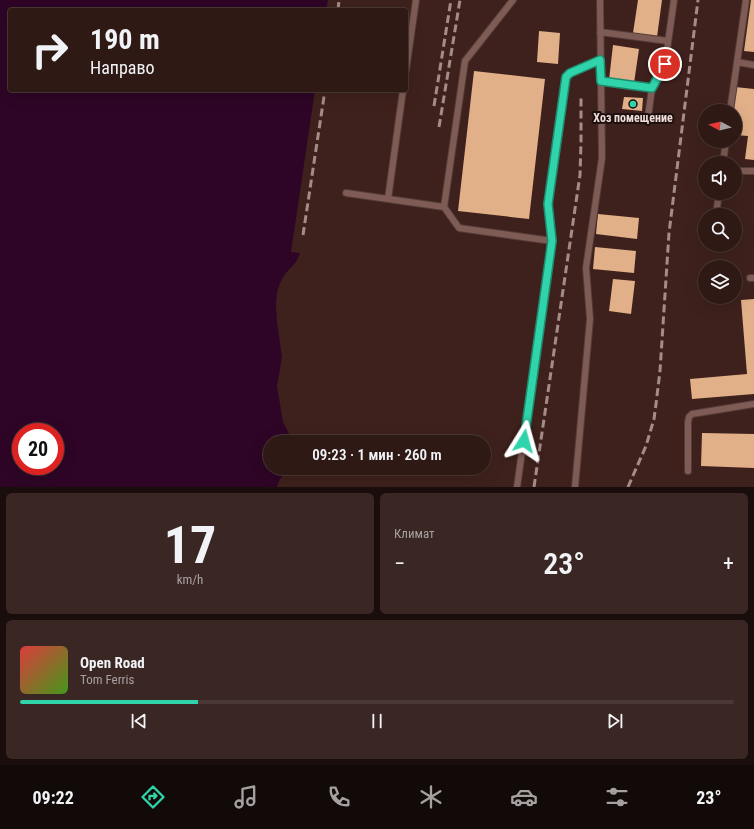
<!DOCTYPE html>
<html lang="ru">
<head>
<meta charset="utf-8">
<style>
  :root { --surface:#2e1915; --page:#3a2622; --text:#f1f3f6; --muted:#a7a0a0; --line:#493834; --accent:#2fd4aa }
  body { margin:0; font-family:"Roboto Condensed",sans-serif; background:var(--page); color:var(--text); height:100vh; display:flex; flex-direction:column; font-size:15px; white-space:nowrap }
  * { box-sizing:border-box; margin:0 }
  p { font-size:13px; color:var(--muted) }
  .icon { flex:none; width:22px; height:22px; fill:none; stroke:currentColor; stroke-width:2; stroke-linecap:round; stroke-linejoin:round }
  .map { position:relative; height:487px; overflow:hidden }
  .details { display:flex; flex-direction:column; gap:6px; padding:6px; background:#190e0c; flex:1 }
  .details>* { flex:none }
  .hud { position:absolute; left:8px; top:8px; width:400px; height:84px; border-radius:4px; box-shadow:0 4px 16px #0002,0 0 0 1px var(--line); background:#2e1915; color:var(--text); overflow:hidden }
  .needle { width:26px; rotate:277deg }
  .fabs { position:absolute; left:698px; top:104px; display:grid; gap:8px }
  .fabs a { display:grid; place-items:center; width:44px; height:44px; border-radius:50%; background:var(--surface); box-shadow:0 4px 16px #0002,0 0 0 1px var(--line); font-size:20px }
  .speed { position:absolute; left:12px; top:423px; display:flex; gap:8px; font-size:20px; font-weight:700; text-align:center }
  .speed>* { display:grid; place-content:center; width:52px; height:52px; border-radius:50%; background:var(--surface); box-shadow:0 4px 16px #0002,0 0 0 1px var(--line); line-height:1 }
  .speed .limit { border:6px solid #d22; background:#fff; color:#111 }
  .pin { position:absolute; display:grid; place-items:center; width:34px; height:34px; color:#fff; margin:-17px; border:2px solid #fff; border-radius:50%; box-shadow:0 1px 4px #0007 }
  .me { position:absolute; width:44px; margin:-22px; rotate:8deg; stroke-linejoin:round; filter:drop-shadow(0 0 3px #0008) }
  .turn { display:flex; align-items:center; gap:14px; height:84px; padding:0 16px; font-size:18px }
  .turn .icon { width:52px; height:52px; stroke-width:2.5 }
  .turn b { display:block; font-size:28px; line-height:34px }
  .big { font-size:30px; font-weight:600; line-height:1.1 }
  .details .tile { flex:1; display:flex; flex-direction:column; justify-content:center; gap:6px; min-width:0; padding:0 14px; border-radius:6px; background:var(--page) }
  .details .dial { align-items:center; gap:0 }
  .dial b { font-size:52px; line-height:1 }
  .song { display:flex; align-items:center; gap:12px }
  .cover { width:48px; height:48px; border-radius:6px; background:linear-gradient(135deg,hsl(0 70% 55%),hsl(100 70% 35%)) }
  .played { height:4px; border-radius:2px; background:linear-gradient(90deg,var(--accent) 25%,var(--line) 25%) }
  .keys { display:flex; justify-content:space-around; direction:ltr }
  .heat { display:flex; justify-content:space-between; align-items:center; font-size:22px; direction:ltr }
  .details .tiles { flex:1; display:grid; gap:6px; grid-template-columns:1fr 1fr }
  .tile:last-child { grid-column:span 2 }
  .trip { position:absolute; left:263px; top:435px; width:228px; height:40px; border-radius:20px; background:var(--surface); box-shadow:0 4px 16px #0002,0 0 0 1px var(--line); font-weight:600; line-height:40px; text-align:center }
  .dock { display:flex; height:64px; justify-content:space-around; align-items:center; background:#120a08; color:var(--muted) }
  .dock .icon { width:28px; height:28px }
  .dock .on { color:var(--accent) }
  .dock b { font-size:18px; color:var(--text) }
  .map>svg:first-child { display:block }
  .water { fill:#2e0526; fill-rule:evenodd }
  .building { fill:#e2b088 }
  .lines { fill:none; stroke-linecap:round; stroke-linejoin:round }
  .service-casing { stroke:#553c38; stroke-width:8 }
  .service { stroke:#7e5c55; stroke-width:6 }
  .rail { stroke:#a48c88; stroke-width:3; stroke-dasharray:8 4; stroke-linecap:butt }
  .route-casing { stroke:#1f8a6e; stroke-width:10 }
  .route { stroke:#2fd4aa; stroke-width:7 }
  .poi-dot { fill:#2fd4aa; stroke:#1c0f0c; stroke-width:1.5 }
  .labels { text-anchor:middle; stroke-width:4; stroke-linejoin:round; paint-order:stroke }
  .poi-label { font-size:12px; font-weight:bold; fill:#f0dcd8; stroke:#1c0f0c }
</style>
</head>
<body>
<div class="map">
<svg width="754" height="487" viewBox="0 0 754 487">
  <rect width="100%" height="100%" fill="#3e211c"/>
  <!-- water -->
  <path class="water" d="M 0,0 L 328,0 L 326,10 L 10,10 L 10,90 L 315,90 L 291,252 L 300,253 L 296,262 L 285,274 L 280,283 L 277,292 L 276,305 L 277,322 L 282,357 L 277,386 L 283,422 L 293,442 L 270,442 L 270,468 L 290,468 L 280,479 L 277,487 L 0,487 ZM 21,432 L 55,432 L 55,466 L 21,466 Z"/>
  <!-- building -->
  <path class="building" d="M 638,0 L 662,0 L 657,37 L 633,33 Z
    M 751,0 L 754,0 L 754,52 L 744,51 Z
    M 539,31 L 560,33 L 558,64 L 537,62 Z
    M 613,45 L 639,49 L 634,83 L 609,80 Z
    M 474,71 L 545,79 L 529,219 L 458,211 Z
    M 735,87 L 754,89 L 754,160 L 745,159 L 748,136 L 735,135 L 735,111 L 732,111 Z
    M 624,97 L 643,98 L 642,111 L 622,109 Z
    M 598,214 L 639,218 L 637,239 L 596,234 Z
    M 595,247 L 636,251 L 634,273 L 593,269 Z
    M 613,279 L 635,281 L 631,314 L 609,311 Z
    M 754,299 L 754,394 L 692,399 L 690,379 L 747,374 L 741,300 Z
    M 702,433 L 754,434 L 754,468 L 701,466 Z"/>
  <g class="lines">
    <!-- service casing -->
    <g class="service-casing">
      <path id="service" d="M 600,32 L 668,41
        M 737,62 L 754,65
        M 406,70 L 416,0
        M 601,81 L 652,88
        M 730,111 L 746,0
        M 648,117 L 652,88 L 665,64 L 674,0
        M 723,163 L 726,141
        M 735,171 L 754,171
        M 346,193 L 444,207 L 465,61 L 513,0
        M 388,199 L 403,90
        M 444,207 L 459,228 L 552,241 L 517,487
        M 716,215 L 719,193
        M 552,241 L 548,204 L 566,77 L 570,73 L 600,60
        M 750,278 L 754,278
        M 688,471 L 688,422 L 689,417 L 692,414 L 754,404
        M 575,487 L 590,319 L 586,268 L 602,158 L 600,0"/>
    </g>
    <!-- service -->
    <use href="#service" class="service"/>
    <!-- rail -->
    <path class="rail" d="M 338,10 L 339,0
      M 434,106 L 451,0
      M 439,127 L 460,0
      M 303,235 L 325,90
      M 534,487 L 580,175 L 581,142 L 581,98
      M 628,487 L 646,446 L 654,419 L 656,404 L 660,371 L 669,233 L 698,0"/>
  </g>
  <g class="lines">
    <!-- route casing -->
    <g class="route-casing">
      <path id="route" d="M 524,441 L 552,241 L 548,204 L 566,77 L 570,73 L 600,60 L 601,81 L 652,88 L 665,64"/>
    </g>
    <!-- route -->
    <use href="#route" class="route"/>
  </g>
  <!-- markers -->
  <circle class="poi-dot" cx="633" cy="104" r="4"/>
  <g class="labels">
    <!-- poi labels -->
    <g class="poi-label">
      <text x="633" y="122">Хоз помещение</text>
    </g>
  </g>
</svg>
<div class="fabs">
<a><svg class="needle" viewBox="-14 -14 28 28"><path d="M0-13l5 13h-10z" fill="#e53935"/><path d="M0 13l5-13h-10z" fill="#a7a0a0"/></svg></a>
<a><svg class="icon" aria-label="sound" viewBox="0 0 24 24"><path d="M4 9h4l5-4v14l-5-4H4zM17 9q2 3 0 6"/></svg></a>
<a><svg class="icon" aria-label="search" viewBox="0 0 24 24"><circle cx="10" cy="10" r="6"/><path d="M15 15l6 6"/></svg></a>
<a><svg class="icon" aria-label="layers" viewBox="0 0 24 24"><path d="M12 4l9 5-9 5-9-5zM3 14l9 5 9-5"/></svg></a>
</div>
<div class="speed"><div class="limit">20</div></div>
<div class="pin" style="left:665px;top:64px;background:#d93025"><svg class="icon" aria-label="arrive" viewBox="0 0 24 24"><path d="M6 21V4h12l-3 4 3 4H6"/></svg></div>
<svg class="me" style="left:524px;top:441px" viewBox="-20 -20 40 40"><path d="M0-17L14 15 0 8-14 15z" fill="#2fd4aa" stroke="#fff" stroke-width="4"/></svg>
<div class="trip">09:23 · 1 мин · 260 m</div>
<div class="hud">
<div class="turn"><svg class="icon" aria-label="right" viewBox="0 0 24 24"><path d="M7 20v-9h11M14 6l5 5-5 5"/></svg><div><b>190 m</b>Направо</div></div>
</div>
</div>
<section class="details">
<div class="tiles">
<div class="tile dial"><b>17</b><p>km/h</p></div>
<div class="tile"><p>Климат</p>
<div class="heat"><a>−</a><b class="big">23°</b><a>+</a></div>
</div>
<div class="tile">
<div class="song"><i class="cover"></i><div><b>Open Road</b><p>Tom Ferris</p></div></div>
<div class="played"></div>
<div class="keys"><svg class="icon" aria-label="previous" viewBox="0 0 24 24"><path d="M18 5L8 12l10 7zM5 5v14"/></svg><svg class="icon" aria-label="pause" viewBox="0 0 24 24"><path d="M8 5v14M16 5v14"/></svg><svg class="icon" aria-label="next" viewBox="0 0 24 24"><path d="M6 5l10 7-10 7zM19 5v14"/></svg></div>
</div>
</div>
</section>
<nav class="dock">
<b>09:22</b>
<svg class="icon on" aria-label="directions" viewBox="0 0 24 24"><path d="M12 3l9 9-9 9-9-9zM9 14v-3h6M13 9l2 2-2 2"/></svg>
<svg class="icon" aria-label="music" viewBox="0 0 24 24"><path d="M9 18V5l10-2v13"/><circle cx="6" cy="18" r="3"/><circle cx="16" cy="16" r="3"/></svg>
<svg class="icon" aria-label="phone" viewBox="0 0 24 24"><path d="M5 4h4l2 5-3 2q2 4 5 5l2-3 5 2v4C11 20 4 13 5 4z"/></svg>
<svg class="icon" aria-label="climate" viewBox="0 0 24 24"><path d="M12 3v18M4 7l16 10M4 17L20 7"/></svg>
<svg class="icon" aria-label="car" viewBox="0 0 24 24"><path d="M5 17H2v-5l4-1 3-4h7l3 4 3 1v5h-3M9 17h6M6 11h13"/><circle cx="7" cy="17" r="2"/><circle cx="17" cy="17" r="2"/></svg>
<svg class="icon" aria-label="filters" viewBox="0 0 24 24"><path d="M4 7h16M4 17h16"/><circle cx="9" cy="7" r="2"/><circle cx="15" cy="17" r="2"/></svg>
<b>23°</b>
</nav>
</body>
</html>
